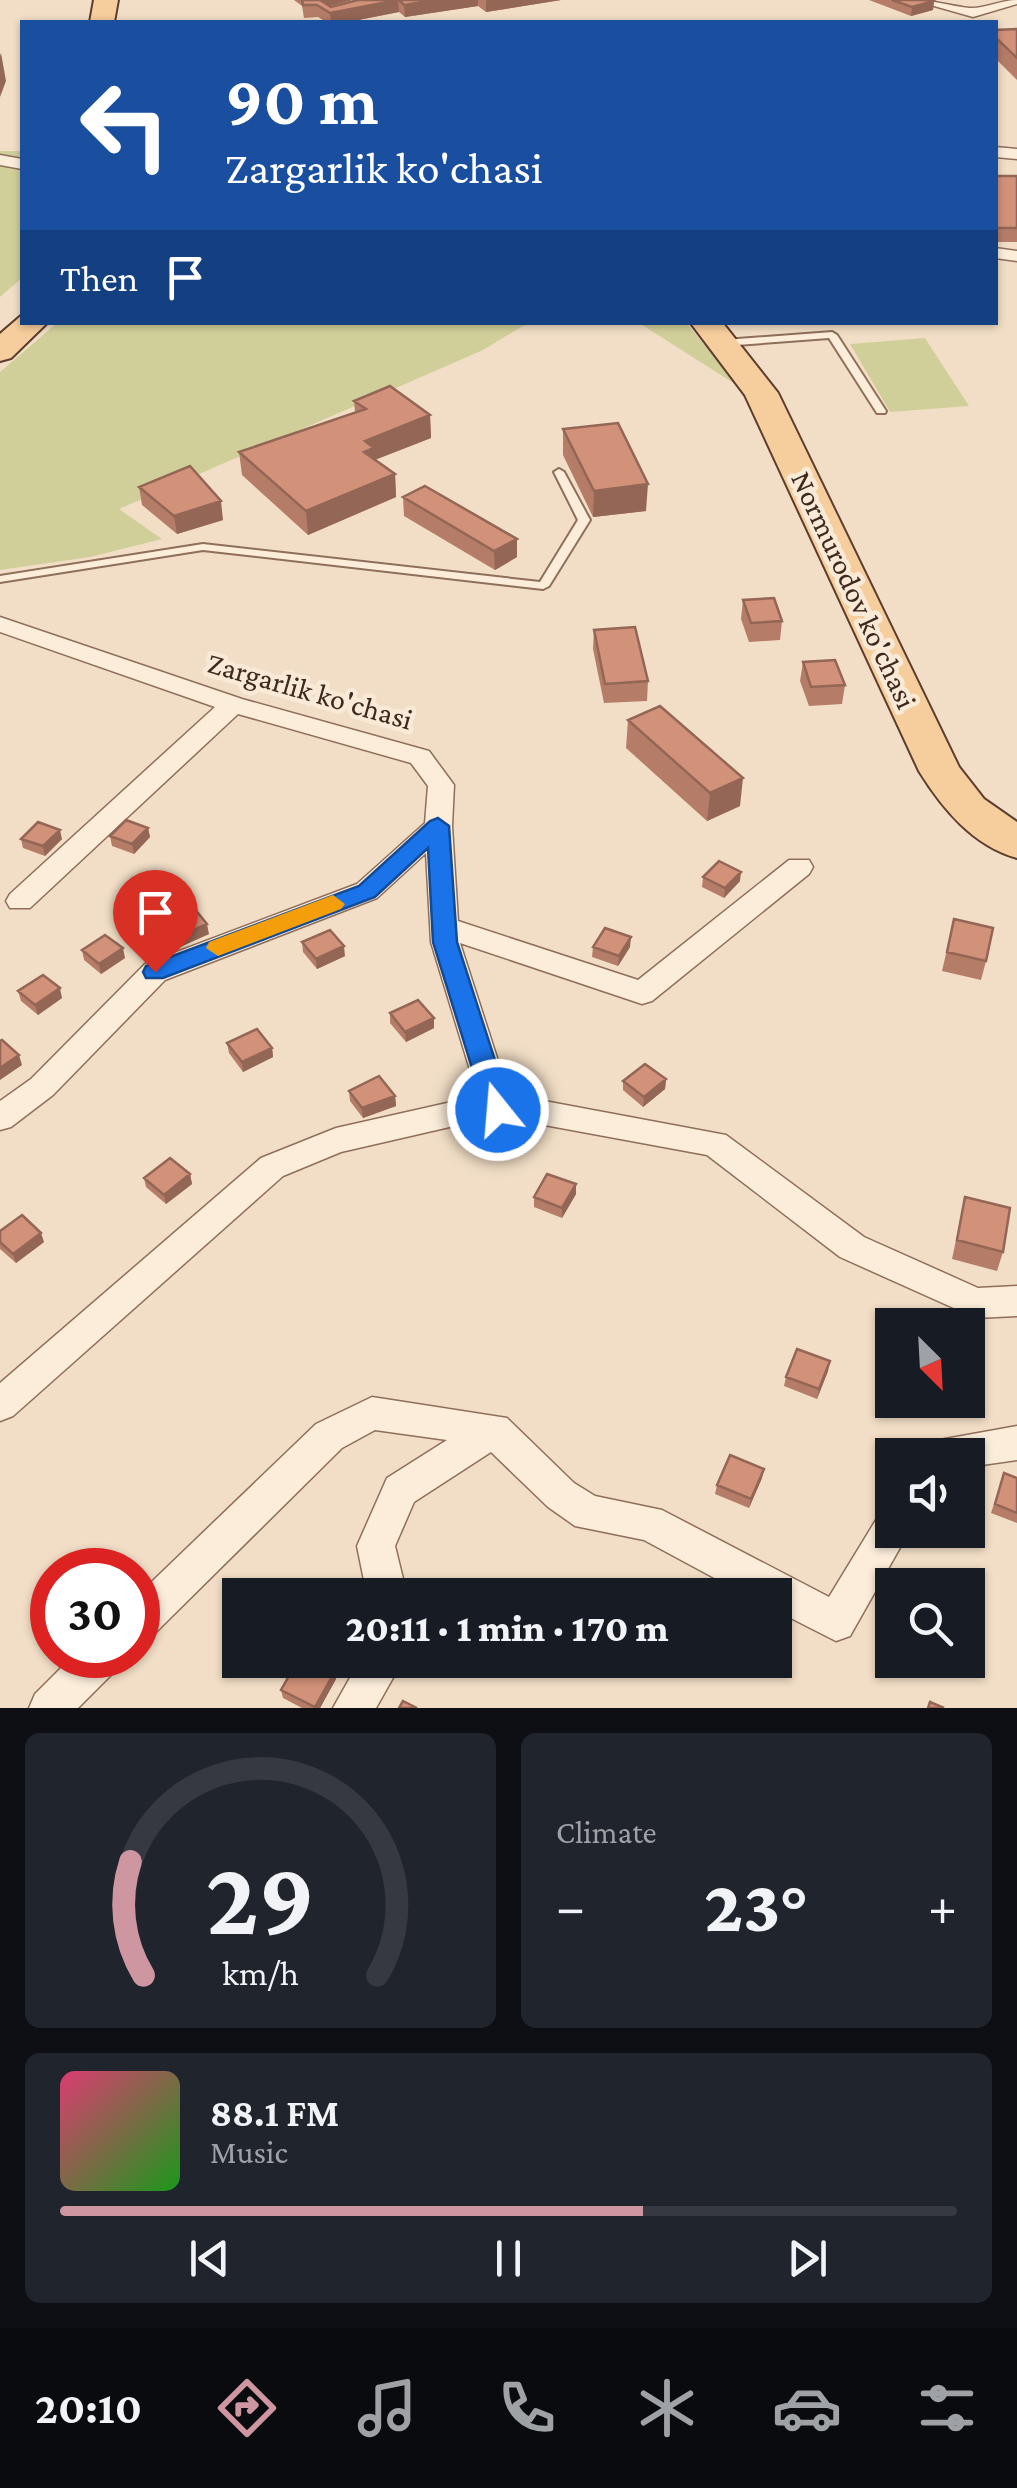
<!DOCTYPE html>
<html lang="en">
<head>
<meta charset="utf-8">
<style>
  :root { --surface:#171b24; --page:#20242c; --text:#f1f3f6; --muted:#9ea1a6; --line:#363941; --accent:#cd96a0 }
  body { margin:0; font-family:"Crimson Pro",serif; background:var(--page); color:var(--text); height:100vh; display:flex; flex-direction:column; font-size:38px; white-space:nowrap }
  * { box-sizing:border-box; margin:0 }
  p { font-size:32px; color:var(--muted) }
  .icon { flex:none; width:55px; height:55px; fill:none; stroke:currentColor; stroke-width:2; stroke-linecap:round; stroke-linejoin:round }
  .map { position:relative; height:1708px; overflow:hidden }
  .details { display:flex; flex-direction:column; gap:25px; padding:25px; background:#0d0f14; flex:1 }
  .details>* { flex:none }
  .hud { position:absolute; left:20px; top:20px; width:978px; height:305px; border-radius:0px; box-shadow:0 2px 8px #0004; background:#1a4fa0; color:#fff; overflow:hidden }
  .needle { width:65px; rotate:156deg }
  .fabs { position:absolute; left:875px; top:1308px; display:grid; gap:20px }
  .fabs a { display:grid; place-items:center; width:110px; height:110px; border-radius:0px; background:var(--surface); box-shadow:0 2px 8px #0004; font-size:50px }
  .speed { position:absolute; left:30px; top:1548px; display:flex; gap:20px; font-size:50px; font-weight:700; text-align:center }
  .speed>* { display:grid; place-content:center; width:130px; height:130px; border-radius:50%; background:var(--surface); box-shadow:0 2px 8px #0004; line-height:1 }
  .speed .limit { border:15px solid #d22; background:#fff; color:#111 }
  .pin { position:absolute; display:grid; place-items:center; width:85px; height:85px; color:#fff; margin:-102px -42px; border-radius:50% 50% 50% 0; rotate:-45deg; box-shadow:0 0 10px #0007 }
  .pin .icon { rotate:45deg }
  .me { position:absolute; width:110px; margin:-55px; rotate:343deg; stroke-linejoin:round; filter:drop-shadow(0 0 8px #0008) }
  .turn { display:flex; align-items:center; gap:35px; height:210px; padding:0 40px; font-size:45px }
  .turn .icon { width:130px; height:130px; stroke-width:2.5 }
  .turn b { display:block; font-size:70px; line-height:85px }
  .then { display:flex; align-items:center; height:95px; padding:0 40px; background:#0003; gap:20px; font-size:38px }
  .big { font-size:75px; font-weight:800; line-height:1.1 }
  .details .widget { flex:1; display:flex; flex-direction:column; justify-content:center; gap:15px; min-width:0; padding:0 35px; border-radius:15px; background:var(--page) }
  .details .dial { align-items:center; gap:0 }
  .dial svg { height:260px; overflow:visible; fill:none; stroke:var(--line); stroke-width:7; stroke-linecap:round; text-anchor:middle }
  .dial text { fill:var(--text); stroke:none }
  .song { display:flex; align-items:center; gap:30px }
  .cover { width:120px; height:120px; border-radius:15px; background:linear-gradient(135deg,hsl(340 70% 55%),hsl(120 70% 35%)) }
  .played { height:10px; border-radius:5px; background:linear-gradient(90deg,var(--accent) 65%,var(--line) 65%) }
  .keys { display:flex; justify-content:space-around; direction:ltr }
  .heat { display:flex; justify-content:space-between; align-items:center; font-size:55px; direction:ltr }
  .details .tiles { flex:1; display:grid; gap:25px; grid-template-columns:1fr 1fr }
  .widget:last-child { grid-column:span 2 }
  .trip { position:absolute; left:222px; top:1578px; width:570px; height:100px; border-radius:0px; background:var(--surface); box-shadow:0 2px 8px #0004; font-weight:800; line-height:100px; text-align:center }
  .menu { display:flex; height:160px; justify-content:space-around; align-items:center; background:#090b0e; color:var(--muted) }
  .menu .icon { width:70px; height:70px }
  .menu .on { color:var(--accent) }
  .menu b { font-size:45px; color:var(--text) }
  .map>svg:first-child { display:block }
  .green { fill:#d1cf99 }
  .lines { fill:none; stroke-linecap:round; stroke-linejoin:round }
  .service-casing { stroke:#8f6e5a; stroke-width:4 }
  .minor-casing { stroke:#8f6e5a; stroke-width:3 }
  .primary-casing { stroke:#5c3d2e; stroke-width:4 }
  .service { fill:#fbedda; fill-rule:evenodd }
  .minor { fill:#fbedda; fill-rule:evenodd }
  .primary { fill:#f6cd9c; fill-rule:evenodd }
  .wall { fill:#b57d68 }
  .shaded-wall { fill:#936655 }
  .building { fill:#d29179; stroke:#936655; stroke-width:2.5 }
  .route { fill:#1a73e8; stroke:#114b97; stroke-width:2.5 }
  .slow { fill:#f59e0b }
  .labels { text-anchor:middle; stroke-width:9; stroke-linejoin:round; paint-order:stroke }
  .street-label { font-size:30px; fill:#3e291f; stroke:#f8ead6 }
</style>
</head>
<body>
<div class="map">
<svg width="1017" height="1708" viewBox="0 0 1017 1708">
  <rect width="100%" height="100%" fill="#f2dec6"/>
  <!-- green -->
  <path class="green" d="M 0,151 L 22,151 L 22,278 L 0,297 Z
    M 57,323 L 528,323 L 483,350 L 119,509 L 162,539 L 90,557 L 0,570 L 0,372 Z
    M 639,323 L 686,323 L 743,389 Z
    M 925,338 L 969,406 L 890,412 L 850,344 Z"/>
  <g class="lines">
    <!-- service casing -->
    <g class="service-casing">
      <path id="service" d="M 832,332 L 837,335 L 886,411 L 885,413 L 877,413 L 829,338 L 724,346 L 719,343 L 724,340 Z
        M 559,469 L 564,472 L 590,520 L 549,586 L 543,589 L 203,550 L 0,582 L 0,576 L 203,544 L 540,582 L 578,520 L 554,472 Z"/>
    </g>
    <!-- minor casing -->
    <g class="minor-casing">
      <path id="minor" d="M 913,0 C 933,0 950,6 969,8 C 984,9 1001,0 1017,0 L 1017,4 L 973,17 Z
        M 995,147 L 1017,149 L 1017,159 L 995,157 Z
        M 0,155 L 22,159 L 22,169 L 0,165 Z
        M 995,248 L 1017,251 L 1017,261 L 995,258 Z
        M 0,617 L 242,699 L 429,751 L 454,785 L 452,826 L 458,921 L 638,980 L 789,860 L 809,860 L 813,867 L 809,874 L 652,1001 L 642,1004 L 460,943 L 510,1098 L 539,1100 L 726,1135 L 864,1237 L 978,1288 L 1017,1286 L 1017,1316 L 976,1318 L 840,1257 L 707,1155 L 539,1124 L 480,1120 L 341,1152 L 283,1176 L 13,1416 L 0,1421 L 0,1383 L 261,1158 L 336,1128 L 478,1096 L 431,942 L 426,853 L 377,898 L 165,980 L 53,1095 L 11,1127 L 0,1130 L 0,1101 L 31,1079 L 145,964 L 357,884 L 425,823 L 428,786 L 411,763 L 238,714 L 30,908 L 10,908 L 6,901 L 10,894 L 215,707 L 0,632 Z
        M 372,1397 L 507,1418 L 574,1483 L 595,1496 L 662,1510 L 829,1597 L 879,1515 L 892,1510 L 892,1530 L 910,1530 L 850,1636 L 836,1641 L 775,1610 L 775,1595 L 746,1595 L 644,1540 L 575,1526 L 548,1507 L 491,1452 L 414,1502 L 395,1546 L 407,1595 L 367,1595 L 357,1546 L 387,1478 L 447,1440 L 375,1430 L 342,1448 L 152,1636 L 138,1641 L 138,1595 L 316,1424 Z
        M 1017,1426 L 1017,1460 L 968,1467 L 968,1455 L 918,1455 L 923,1443 Z
        M 74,1655 L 123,1655 L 117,1669 L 78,1708 L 29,1708 L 35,1694 Z
        M 360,1660 L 403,1660 L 376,1708 L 333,1708 Z"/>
    </g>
    <!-- primary casing -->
    <g class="primary-casing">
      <path id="primary" d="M 94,0 L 118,0 L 114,22 L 90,22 Z
        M 22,315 L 22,322 L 48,322 L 11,358 L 0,361 L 0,334 Z
        M 690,322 L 722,322 L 778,393 L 959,767 L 984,799 L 1017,822 L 1017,858 C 973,846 942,808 919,771 L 745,395 Z"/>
    </g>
    <!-- service -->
    <use href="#service" class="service"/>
    <!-- minor -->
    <use href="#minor" class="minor"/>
    <!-- primary -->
    <use href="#primary" class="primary"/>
  </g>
  <!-- wall -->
  <path class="wall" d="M 294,0 L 352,0 L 330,6 L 331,7 L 358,0 L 561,0 L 486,12 L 478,6 L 405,17 L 399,12 L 348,22 L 326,22 L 318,17 L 304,18 L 302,6 Z
    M 869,0 L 932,0 L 934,1 L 933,10 L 911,16 Z
    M 1017,29 L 1017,80 L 995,58 L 995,30 Z
    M 995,176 L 1017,176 L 1017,242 L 995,242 Z
    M 354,401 L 430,415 L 431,438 L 375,460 L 395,474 L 396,497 L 308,535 L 242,475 L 239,452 L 355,412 Z
    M 563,429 L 646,511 L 593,517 L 563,455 Z
    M 139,487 L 223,520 L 177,534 L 142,505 Z
    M 403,497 L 517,539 L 517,557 L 495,570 L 404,516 Z
    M 743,600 L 782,621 L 780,640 L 749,642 L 741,619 Z
    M 594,630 L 648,681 L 647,701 L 604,703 L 593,649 Z
    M 803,662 L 845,685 L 842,704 L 809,706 L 800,681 Z
    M 628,720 L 740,806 L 707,821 L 626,748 Z
    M 148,828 L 150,837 L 134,854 L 112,846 L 110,836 Z
    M 21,839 L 62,839 L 45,856 L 23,848 Z
    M 703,877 L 740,881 L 724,898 L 702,887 Z
    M 954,919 L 986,961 L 981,980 L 942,971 Z
    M 166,920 L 209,934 L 180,947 L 167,930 Z
    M 302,942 L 345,956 L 317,969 L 303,952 Z
    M 593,947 L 630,947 L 618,966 L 592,957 Z
    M 82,950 L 125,958 L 101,974 L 84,960 Z
    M 18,991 L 62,998 L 38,1015 L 21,1001 Z
    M 390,1013 L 434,1018 L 434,1028 L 406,1042 L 390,1023 Z
    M 227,1043 L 272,1048 L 273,1057 L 243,1072 L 229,1053 Z
    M 666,1079 L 665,1089 L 643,1107 L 623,1090 L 623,1081 Z
    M 349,1091 L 395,1096 L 396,1106 L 363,1118 L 350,1101 Z
    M 190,1174 L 192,1184 L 166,1204 L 146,1187 L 144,1178 Z
    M 576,1184 L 576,1194 L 562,1218 L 534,1207 L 534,1197 Z
    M 965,1197 L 1003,1252 L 997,1271 L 952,1259 Z
    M 0,1231 L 44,1242 L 16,1263 L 0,1249 Z
    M 828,1371 L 817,1399 L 784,1386 L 786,1377 Z
    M 1004,1473 L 1017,1478 L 1017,1523 L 991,1513 Z
    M 762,1478 L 749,1508 L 715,1494 L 717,1485 Z
    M 335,1671 L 336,1679 L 320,1708 L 302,1708 L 283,1698 L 281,1690 Z"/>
  <!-- shaded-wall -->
  <path class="shaded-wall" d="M 320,0 L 352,0 L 323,8 Z
    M 398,0 L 399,12 L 348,22 L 331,22 L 330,13 Z
    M 437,0 L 478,0 L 478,6 L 405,17 L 404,5 Z
    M 486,0 L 561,0 L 486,12 Z
    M 934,1 L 933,10 L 911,16 L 912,7 Z
    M 1,53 L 6,81 L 0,97 L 0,56 Z
    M 430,415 L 431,438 L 374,460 L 365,475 L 365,441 Z
    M 395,474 L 396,497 L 308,535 L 306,511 Z
    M 648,484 L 646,511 L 593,517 L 594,491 Z
    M 221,501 L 223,520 L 177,534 L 174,516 Z
    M 517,539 L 517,557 L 495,570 L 494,551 Z
    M 743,778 L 740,806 L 707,821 L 710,793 Z
    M 148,828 L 150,837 L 134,854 L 132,844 Z
    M 60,830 L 62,839 L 45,856 L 43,846 Z
    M 741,872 L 740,881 L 724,898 L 725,888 Z
    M 207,924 L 209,934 L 180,947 L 178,937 Z
    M 631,937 L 630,947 L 618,966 L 619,956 Z
    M 344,946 L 345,956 L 317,969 L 316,959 Z
    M 123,948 L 125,958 L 101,974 L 99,964 Z
    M 60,988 L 62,998 L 38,1015 L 35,1005 Z
    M 434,1018 L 434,1028 L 406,1042 L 405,1032 Z
    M 272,1048 L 273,1057 L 243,1072 L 242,1062 Z
    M 19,1055 L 22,1065 L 0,1080 L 0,1068 Z
    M 666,1079 L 665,1089 L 643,1107 L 644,1097 Z
    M 395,1096 L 396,1106 L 363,1118 L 362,1108 Z
    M 190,1174 L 192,1184 L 166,1204 L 164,1195 Z
    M 576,1184 L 576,1194 L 562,1218 L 562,1208 Z
    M 41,1233 L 44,1242 L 16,1263 L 13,1254 Z
    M 830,1361 L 828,1371 L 817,1399 L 819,1389 Z
    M 764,1469 L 762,1478 L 749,1508 L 751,1499 Z
    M 335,1671 L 336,1679 L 320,1708 L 315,1708 Z"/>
  <!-- building -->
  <path class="building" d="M 302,0 L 320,0 L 331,7 L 358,0 L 398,0 L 330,13 L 317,5 L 303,5 Z
    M 399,0 L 437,0 L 404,5 Z
    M 892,0 L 932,0 L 934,1 L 912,7 Z
    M 1017,29 L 1017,58 L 995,37 L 995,30 Z
    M 995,176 L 1017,176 L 1017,228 L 995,228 Z
    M 390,386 L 430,415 L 365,441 L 374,448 L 364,452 L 395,474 L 306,511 L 239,452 L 366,409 L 354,401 Z
    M 618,423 L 648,484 L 594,491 L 563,429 Z
    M 190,466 L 221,501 L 174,516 L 139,487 Z
    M 425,486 L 517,539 L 494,551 L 403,497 Z
    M 774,598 L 782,621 L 751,623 L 743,600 Z
    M 635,627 L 648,681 L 605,684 L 594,630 Z
    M 835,660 L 845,685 L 811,687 L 803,662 Z
    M 660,706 L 743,778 L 710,793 L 628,720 Z
    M 126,820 L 148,828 L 132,844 L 110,836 Z
    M 38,822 L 60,830 L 43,846 L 21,839 Z
    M 719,861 L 741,872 L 725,888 L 703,877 Z
    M 194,908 L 207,924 L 178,937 L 166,920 Z
    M 954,919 L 993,928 L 986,961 L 947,952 Z
    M 605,928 L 631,937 L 619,956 L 593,947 Z
    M 330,930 L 344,946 L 316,959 L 302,942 Z
    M 105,935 L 123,948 L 99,964 L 82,950 Z
    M 43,975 L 60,988 L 35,1005 L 18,991 Z
    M 418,1000 L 434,1018 L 405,1032 L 390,1013 Z
    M 257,1029 L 272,1048 L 242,1062 L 227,1043 Z
    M 2,1040 L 19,1055 L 0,1068 L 0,1041 Z
    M 645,1064 L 666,1079 L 644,1097 L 623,1081 Z
    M 379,1076 L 395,1096 L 362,1108 L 349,1091 Z
    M 170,1158 L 190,1174 L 164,1195 L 144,1178 Z
    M 547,1174 L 576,1184 L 562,1208 L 534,1197 Z
    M 965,1197 L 1010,1208 L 1003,1252 L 957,1240 Z
    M 22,1215 L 41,1233 L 13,1254 L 0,1242 L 0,1231 Z
    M 797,1349 L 830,1361 L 819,1389 L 786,1377 Z
    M 730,1455 L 764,1469 L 751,1499 L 717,1485 Z
    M 1004,1473 L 1017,1478 L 1017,1513 L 995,1504 Z
    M 298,1660 L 312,1660 L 335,1671 L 315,1707 L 281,1690 Z
    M 403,1701 L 417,1708 L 399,1708 Z
    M 930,1702 L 944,1708 L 928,1708 Z"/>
  <!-- route -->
  <path class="route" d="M 438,818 L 449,826 L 457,942 L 511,1110 L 507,1117 L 489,1117 L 485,1110 L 433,942 L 428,848 L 375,897 L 163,978 L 146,978 L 143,972 L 146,966 L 359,886 L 430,821 Z"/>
  <!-- slow -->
  <path class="slow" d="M 333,895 L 345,904 L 341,909 L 218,956 L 206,948 L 209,942 Z"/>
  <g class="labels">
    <!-- street labels -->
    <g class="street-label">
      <text transform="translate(854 590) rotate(65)" y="10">Normurodov ko'chasi</text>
      <text transform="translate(310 691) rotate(16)" y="10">Zargarlik ko'chasi</text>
    </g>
  </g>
</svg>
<div class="fabs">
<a><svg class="needle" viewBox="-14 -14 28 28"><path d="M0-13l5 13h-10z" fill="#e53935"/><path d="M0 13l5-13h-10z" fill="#9ea1a6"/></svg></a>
<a><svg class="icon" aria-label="sound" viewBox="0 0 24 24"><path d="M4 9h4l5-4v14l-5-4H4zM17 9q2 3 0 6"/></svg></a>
<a><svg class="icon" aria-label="search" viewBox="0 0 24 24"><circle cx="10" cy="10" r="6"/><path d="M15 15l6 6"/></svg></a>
</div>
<div class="speed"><div class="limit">30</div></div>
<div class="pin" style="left:155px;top:972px;background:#d93025"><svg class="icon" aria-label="arrive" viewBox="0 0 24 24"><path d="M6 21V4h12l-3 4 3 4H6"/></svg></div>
<svg class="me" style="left:498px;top:1110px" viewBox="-20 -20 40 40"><circle r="17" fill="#1a73e8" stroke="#fff" stroke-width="3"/><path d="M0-11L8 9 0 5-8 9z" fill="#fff"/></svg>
<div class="trip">20:11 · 1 min · 170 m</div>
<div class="hud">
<div class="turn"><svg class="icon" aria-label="left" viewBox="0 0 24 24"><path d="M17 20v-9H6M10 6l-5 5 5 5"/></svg><div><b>90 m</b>Zargarlik ko'chasi</div></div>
<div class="then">Then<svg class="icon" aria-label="arrive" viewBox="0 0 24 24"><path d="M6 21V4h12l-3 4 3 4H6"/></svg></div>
</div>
</div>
<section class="details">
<div class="tiles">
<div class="widget dial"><svg viewBox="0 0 100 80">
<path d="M14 69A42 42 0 1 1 86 69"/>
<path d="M14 69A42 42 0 0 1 10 34" stroke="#cd96a0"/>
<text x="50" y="56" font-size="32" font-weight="700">29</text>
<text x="50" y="72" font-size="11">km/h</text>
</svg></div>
<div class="widget"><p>Climate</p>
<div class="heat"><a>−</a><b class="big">23°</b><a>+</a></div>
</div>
<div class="widget">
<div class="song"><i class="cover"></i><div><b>88.1 FM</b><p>Music</p></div></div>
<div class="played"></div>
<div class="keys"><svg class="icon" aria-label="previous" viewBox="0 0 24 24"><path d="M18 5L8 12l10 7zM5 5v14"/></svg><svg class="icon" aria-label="pause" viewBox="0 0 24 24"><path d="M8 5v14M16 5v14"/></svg><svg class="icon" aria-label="next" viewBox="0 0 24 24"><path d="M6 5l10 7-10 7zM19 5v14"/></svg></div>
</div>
</div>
</section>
<nav class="menu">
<b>20:10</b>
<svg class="icon on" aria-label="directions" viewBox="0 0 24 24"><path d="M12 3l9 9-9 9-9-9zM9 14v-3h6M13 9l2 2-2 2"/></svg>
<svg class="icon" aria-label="music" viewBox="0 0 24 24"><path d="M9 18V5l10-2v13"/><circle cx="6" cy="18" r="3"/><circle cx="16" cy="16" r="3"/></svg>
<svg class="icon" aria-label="phone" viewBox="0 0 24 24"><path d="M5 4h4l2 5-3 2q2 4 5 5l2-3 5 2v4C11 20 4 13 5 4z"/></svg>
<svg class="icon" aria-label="climate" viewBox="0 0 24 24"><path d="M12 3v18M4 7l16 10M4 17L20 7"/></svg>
<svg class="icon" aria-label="car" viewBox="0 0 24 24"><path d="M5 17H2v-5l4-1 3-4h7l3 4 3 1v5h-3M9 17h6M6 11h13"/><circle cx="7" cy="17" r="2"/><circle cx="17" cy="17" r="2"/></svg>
<svg class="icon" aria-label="filters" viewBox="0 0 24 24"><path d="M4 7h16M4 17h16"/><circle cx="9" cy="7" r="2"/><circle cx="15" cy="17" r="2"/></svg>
</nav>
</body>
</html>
